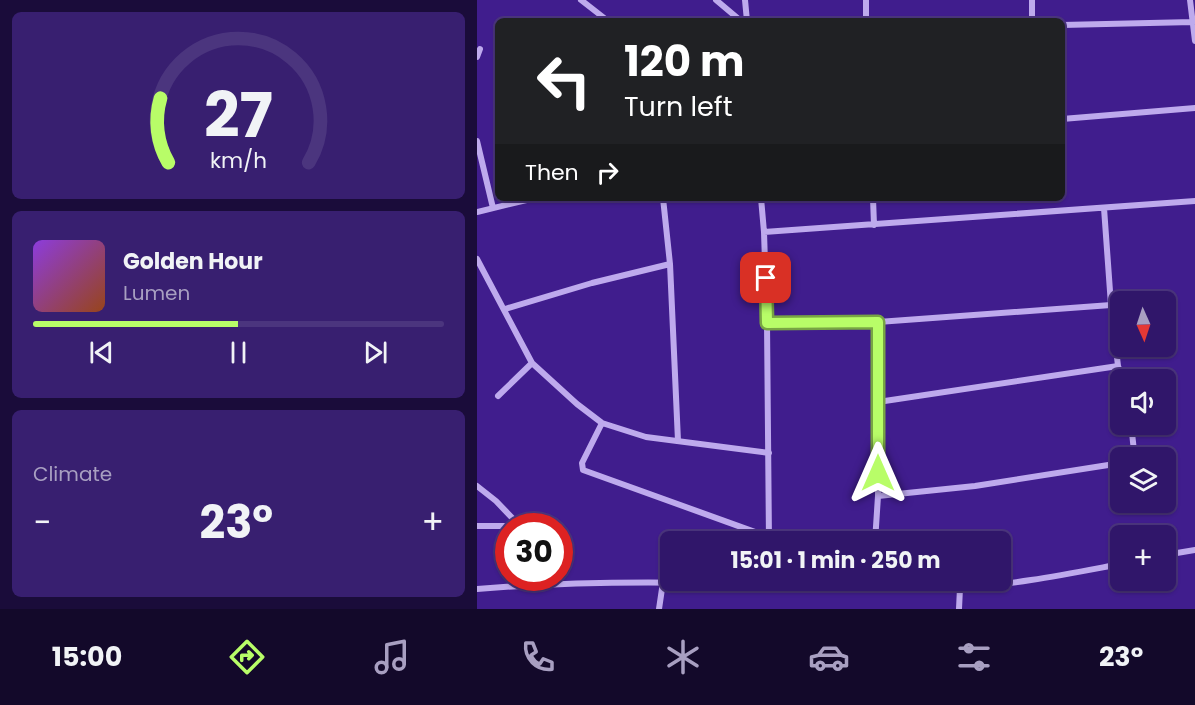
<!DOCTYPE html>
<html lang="en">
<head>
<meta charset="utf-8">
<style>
  :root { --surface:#30166a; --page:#381f70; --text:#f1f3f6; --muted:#a89fc1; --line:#4b357e; --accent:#b8fd68 }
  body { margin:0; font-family:Poppins,sans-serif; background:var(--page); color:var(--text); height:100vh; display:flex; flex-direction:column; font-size:22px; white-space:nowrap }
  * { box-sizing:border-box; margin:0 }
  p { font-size:20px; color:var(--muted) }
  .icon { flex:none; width:33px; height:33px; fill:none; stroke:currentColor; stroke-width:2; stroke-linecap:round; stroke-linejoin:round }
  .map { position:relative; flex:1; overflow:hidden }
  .sheet { display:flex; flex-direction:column; gap:12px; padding:12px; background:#1a0c3a; width:477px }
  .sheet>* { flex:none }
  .banner { position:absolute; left:18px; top:18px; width:570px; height:183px; border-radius:9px; box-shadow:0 2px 4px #0004,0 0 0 2px var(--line); background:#202124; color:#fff; overflow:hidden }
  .needle { width:39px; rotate:177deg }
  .buttons { position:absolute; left:633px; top:291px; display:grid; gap:12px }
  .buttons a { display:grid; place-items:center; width:66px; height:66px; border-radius:9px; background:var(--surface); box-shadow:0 2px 4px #0004,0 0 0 2px var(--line); font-size:30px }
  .speed { position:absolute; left:18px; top:513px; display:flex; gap:12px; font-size:30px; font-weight:700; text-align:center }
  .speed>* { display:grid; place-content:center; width:78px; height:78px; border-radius:50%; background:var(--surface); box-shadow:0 2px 4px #0004,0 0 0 2px var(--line); line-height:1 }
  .speed .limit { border:9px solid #d22; background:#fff; color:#111 }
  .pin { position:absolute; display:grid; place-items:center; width:51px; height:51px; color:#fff; margin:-26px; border-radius:12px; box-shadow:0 3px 9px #0006 }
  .me { position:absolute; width:66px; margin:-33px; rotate:0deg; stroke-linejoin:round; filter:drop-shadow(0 0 4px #0008) }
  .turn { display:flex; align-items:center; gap:21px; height:126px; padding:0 30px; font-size:27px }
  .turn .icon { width:78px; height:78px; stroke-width:2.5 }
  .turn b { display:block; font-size:42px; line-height:51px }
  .then { display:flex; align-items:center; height:57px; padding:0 30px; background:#0003; gap:12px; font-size:22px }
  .big { font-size:45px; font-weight:700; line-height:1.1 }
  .sheet .widget { flex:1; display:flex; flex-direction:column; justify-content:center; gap:9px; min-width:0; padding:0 21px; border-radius:9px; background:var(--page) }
  .sheet .dial { align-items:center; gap:0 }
  .dial svg { height:156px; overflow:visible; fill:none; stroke:var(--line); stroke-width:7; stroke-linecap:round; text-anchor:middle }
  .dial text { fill:var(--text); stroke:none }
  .song { display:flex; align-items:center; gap:18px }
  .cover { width:72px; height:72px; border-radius:9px; background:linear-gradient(135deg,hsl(270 70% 55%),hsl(20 70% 35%)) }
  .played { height:6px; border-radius:3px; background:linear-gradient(90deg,var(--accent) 50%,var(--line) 50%) }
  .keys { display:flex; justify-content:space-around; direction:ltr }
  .heat { display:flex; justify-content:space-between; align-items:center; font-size:33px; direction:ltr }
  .trip { position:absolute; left:183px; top:531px; width:351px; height:60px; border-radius:9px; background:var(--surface); box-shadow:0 2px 4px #0004,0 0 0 2px var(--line); font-weight:700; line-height:60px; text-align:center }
  .menu { display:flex; height:96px; justify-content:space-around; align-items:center; background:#13092a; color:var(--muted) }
  .menu .icon { width:42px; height:42px }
  .menu .selected { color:var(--accent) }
  .menu b { font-size:27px; color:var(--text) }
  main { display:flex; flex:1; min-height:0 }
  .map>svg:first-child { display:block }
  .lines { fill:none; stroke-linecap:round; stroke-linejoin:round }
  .minor { stroke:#beaaed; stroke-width:6 }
  .route-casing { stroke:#78a444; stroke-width:15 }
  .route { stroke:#b8fd68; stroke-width:10 }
</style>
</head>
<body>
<main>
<section class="sheet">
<div class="widget dial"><svg viewBox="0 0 100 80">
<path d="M14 69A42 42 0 1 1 86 69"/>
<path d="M14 69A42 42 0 0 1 10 36" stroke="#b8fd68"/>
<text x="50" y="56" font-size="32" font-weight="700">27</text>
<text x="50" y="72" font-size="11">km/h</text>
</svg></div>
<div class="widget">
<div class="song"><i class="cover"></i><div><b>Golden Hour</b><p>Lumen</p></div></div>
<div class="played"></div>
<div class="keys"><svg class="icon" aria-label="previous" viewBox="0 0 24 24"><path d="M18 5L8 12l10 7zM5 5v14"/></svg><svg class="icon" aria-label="pause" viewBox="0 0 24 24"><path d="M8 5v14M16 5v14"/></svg><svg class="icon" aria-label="next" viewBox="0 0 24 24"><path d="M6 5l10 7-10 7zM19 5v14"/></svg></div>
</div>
<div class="widget"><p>Climate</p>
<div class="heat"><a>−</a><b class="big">23°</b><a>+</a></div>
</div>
</section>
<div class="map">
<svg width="718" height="609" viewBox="0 0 718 609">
  <rect width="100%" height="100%" fill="#401d8d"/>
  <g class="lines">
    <!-- minor -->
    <path class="minor" d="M 104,0 L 131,21
      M 239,0 L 264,21
      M 268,0 L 270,21
      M 389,0 L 389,21
      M 555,0 L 555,21
      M 713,0 L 718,41
      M 429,21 L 455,21
      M 585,25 L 716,22
      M 0,57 L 3,49
      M 585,119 L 718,108
      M 0,141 L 16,208
      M 186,198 L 193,264 L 201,441
      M 284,198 L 287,232 L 290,323 L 292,542
      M 396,198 L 397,225
      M 627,208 L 634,305 L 641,366 L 646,380
      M 0,212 L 58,198
      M 287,232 L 718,201
      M 0,259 L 55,363 L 100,404 L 125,423 L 169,437 L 292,453
      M 28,309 L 115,283 L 193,264
      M 290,323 L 401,322 L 634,305
      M 21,396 L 55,363
      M 401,402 L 641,366
      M 125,423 L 105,463 L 106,470 L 292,537
      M 652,458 L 657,451 L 654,424
      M 0,486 L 19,501 L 43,526
      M 401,496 L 498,486 L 644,463
      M 0,526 L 42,526
      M 398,542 L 401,496 L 401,322
      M 688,555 L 718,550
      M 0,589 C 97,581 194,581 291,585 C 354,587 418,592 482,588 C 536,585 590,574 644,564
      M 182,609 L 186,582
      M 482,609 L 483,588"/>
  </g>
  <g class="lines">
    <!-- route casing -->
    <g class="route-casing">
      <path id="route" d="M 289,278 L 290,323 L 401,322 L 401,473"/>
    </g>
    <!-- route -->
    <use href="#route" class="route"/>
  </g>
</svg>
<div class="buttons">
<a><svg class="needle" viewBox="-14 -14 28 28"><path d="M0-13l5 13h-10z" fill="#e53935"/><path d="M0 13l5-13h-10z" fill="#a89fc1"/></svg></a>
<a><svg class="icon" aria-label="sound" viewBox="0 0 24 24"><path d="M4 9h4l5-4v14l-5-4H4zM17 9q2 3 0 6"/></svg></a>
<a><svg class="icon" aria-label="layers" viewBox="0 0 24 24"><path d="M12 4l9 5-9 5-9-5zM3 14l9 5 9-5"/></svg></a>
<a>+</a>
</div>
<div class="speed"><div class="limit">30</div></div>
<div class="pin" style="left:289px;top:278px;background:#d93025"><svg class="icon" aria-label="arrive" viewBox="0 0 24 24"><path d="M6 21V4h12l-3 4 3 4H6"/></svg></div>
<svg class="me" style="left:401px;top:473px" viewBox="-20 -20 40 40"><path d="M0-17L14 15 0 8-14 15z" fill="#b8fd68" stroke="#fff" stroke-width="4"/></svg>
<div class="trip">15:01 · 1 min · 250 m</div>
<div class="banner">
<div class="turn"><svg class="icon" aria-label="left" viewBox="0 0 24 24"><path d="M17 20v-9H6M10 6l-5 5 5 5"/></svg><div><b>120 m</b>Turn left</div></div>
<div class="then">Then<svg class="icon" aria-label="right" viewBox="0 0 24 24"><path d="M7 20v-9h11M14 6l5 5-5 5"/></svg></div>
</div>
</div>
</main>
<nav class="menu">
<b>15:00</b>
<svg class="icon selected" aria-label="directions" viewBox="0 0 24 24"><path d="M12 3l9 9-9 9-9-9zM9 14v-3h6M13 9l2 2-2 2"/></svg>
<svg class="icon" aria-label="music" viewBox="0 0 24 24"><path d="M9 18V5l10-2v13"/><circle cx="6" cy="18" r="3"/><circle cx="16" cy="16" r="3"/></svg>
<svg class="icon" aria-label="phone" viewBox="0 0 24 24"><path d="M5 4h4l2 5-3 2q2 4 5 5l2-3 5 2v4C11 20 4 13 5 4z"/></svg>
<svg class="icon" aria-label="climate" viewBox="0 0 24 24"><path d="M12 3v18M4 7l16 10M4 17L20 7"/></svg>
<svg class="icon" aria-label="car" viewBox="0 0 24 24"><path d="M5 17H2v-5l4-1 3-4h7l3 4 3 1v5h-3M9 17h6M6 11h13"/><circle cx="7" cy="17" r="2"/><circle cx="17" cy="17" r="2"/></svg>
<svg class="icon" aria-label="filters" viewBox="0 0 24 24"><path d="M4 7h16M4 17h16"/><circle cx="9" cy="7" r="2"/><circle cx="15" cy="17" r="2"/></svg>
<b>23°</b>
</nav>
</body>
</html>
